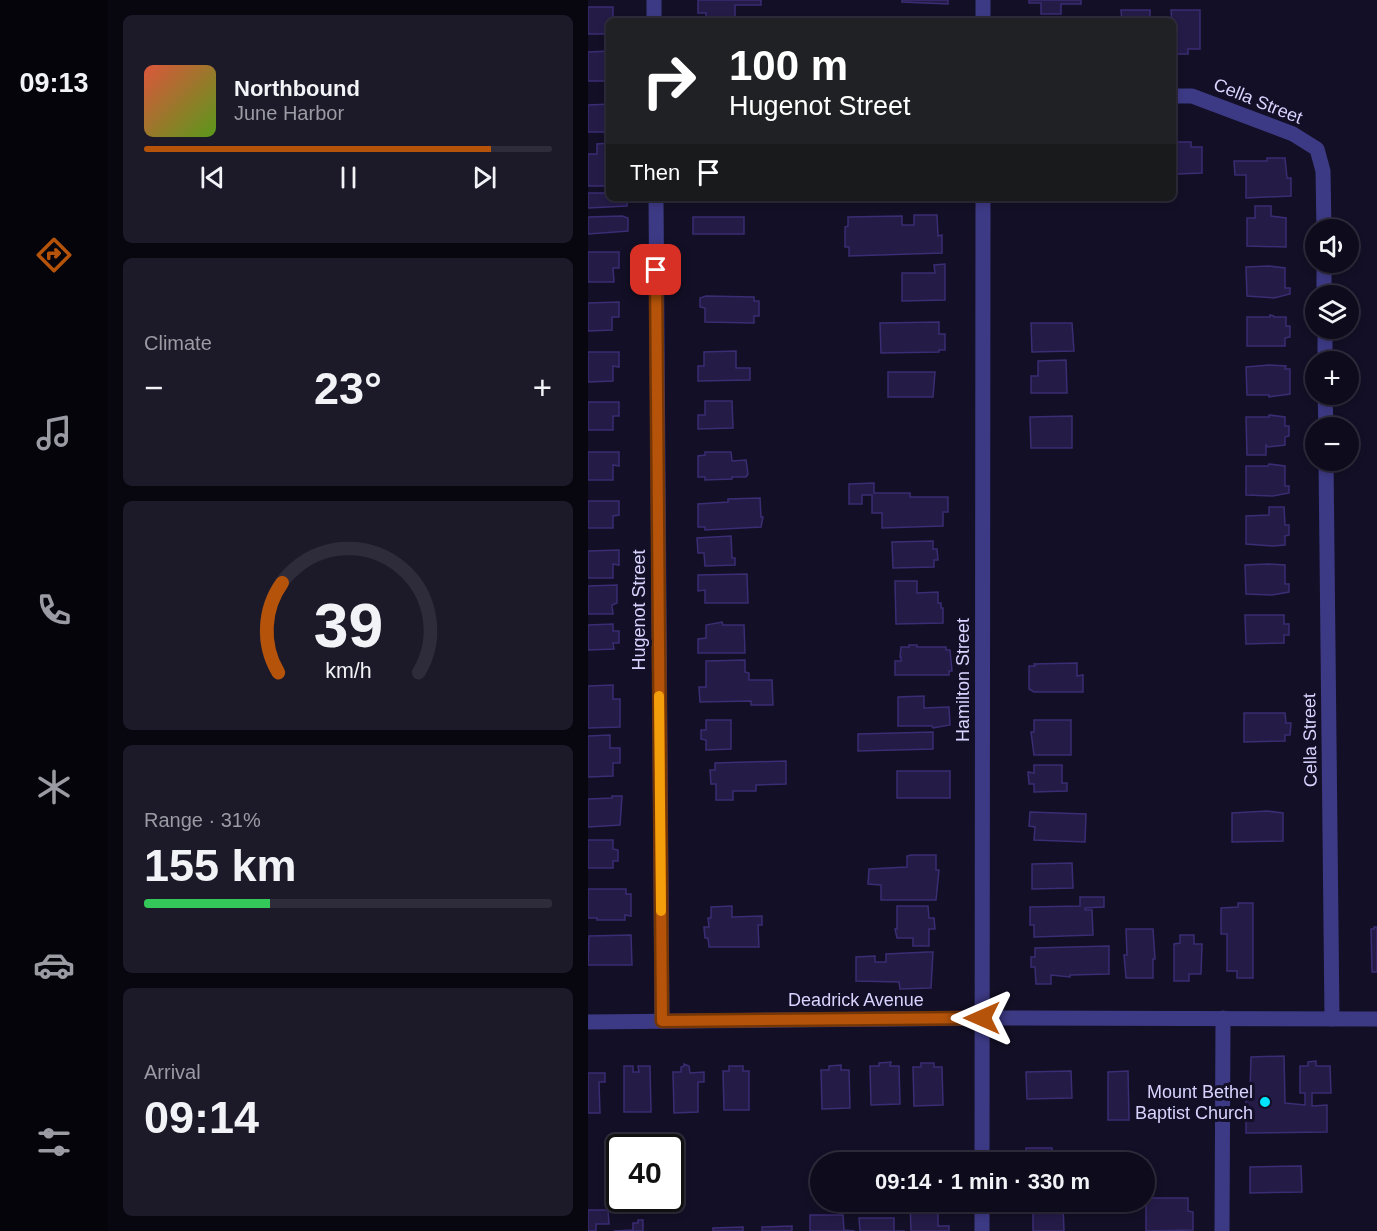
<!DOCTYPE html>
<html lang="en">
<head>
<meta charset="utf-8">
<style>
  :root { --surface:#0e0b1c; --page:#1c1929; --text:#f1f3f6; --muted:#9b9ba3; --line:#2e2b3b; --accent:#b45309 }
  body { margin:0; font-family:Helvetica,sans-serif; background:var(--page); color:var(--text); height:100vh; display:flex; flex-direction:column; font-size:22px; white-space:nowrap }
  * { box-sizing:border-box; margin:0 }
  p { font-size:20px; color:var(--muted) }
  .icon { flex:none; width:33px; height:33px; fill:none; stroke:currentColor; stroke-width:2; stroke-linecap:round; stroke-linejoin:round }
  .map { position:relative; flex:1; overflow:hidden }
  .details { display:flex; flex-direction:column; gap:15px; padding:15px; background:#08060f; width:480px }
  .details>* { flex:none }
  .banner { position:absolute; left:18px; top:18px; width:570px; height:183px; border-radius:9px; box-shadow:0 3px 9px #0003,0 0 0 2px var(--line); background:#202124; color:#fff; overflow:hidden }
  .tools { position:absolute; left:717px; top:219px; display:grid; gap:12px }
  .tools a { display:grid; place-items:center; width:54px; height:54px; border-radius:50%; background:var(--surface); box-shadow:0 3px 9px #0003,0 0 0 2px var(--line); font-size:30px }
  .speed { position:absolute; left:18px; top:1134px; display:flex; gap:12px; font-size:30px; font-weight:700; text-align:center }
  .speed>* { display:grid; place-content:center; width:78px; height:78px; border-radius:50%; background:var(--surface); box-shadow:0 3px 9px #0003,0 0 0 2px var(--line); line-height:1 }
  .speed .limit { border:3px solid #111; border-radius:9px; background:#fff; color:#111 }
  .pin { position:absolute; display:grid; place-items:center; width:51px; height:51px; color:#fff; margin:-26px; border-radius:12px; box-shadow:0 3px 9px #0006 }
  .me { position:absolute; width:66px; margin:-33px; rotate:270deg; stroke-linejoin:round; filter:drop-shadow(0 0 4px #0008) }
  .turn { display:flex; align-items:center; gap:21px; height:126px; padding:0 24px; font-size:27px }
  .turn .icon { width:78px; height:78px; stroke-width:2.5 }
  .turn b { display:block; font-size:42px; line-height:51px }
  .then { display:flex; align-items:center; height:57px; padding:0 24px; background:#0003; gap:12px; font-size:22px }
  .big { font-size:45px; font-weight:600; line-height:1.1 }
  .details .widget { flex:1; display:flex; flex-direction:column; justify-content:center; gap:9px; min-width:0; padding:0 21px; border-radius:9px; background:var(--page) }
  .details .dial { align-items:center; gap:0 }
  .dial svg { height:156px; overflow:visible; fill:none; stroke:var(--line); stroke-width:7; stroke-linecap:round; text-anchor:middle }
  .dial text { fill:var(--text); stroke:none }
  .song { display:flex; align-items:center; gap:18px }
  .cover { width:72px; height:72px; border-radius:9px; background:linear-gradient(135deg,hsl(10 70% 55%),hsl(90 70% 35%)) }
  .played { height:6px; border-radius:3px; background:linear-gradient(90deg,var(--accent) 85%,var(--line) 85%) }
  .keys { display:flex; justify-content:space-around; direction:ltr }
  .heat { display:flex; justify-content:space-between; align-items:center; font-size:33px; direction:ltr }
  .charge { height:9px; border-radius:4px; background:linear-gradient(90deg,#34c759 31%,var(--line) 0) }
  .trip { position:absolute; left:222px; top:1152px; width:345px; height:60px; border-radius:30px; background:var(--surface); box-shadow:0 3px 9px #0003,0 0 0 2px var(--line); font-weight:600; line-height:60px; text-align:center }
  main { display:flex; flex:1; min-height:0 }
  .tab-bar { display:flex; flex-direction:column; width:108px; justify-content:space-around; align-items:center; background:#06040b; color:var(--muted) }
  .tab-bar .icon { width:42px; height:42px }
  .tab-bar .selected { color:var(--accent) }
  .tab-bar b { font-size:27px; color:var(--text) }
  .map>svg:first-child { display:block }
  .building { fill:#241b47; stroke:#3b2d73; stroke-width:1.5 }
  .lines { fill:none; stroke-linecap:round; stroke-linejoin:round }
  .minor { stroke:#3d3a85; stroke-width:15 }
  .tertiary { stroke:#3d3a85; stroke-width:15 }
  .route-casing { stroke:#753606; stroke-width:15 }
  .route { stroke:#b45309; stroke-width:10 }
  .slow { stroke:#f59e0b; stroke-width:10 }
  .poi-dot { fill:#00e5ff; stroke:#130f26; stroke-width:2 }
  .labels { text-anchor:middle; stroke-width:6; stroke-linejoin:round; paint-order:stroke }
  .street-label { font-size:18px; fill:#d9d4ff; stroke:#130f26 }
  .poi-label { font-size:18px; fill:#d9d4ff; stroke:#130f26; text-anchor:end }
</style>
</head>
<body>
<main>
<nav class="tab-bar">
<b>09:13</b>
<svg class="icon selected" aria-label="directions" viewBox="0 0 24 24"><path d="M12 3l9 9-9 9-9-9zM9 14v-3h6M13 9l2 2-2 2"/></svg>
<svg class="icon" aria-label="music" viewBox="0 0 24 24"><path d="M9 18V5l10-2v13"/><circle cx="6" cy="18" r="3"/><circle cx="16" cy="16" r="3"/></svg>
<svg class="icon" aria-label="phone" viewBox="0 0 24 24"><path d="M5 4h4l2 5-3 2q2 4 5 5l2-3 5 2v4C11 20 4 13 5 4z"/></svg>
<svg class="icon" aria-label="climate" viewBox="0 0 24 24"><path d="M12 3v18M4 7l16 10M4 17L20 7"/></svg>
<svg class="icon" aria-label="car" viewBox="0 0 24 24"><path d="M5 17H2v-5l4-1 3-4h7l3 4 3 1v5h-3M9 17h6M6 11h13"/><circle cx="7" cy="17" r="2"/><circle cx="17" cy="17" r="2"/></svg>
<svg class="icon" aria-label="filters" viewBox="0 0 24 24"><path d="M4 7h16M4 17h16"/><circle cx="9" cy="7" r="2"/><circle cx="15" cy="17" r="2"/></svg>
</nav>
<section class="details">
<div class="widget">
<div class="song"><i class="cover"></i><div><b>Northbound</b><p>June Harbor</p></div></div>
<div class="played"></div>
<div class="keys"><svg class="icon" aria-label="previous" viewBox="0 0 24 24"><path d="M18 5L8 12l10 7zM5 5v14"/></svg><svg class="icon" aria-label="pause" viewBox="0 0 24 24"><path d="M8 5v14M16 5v14"/></svg><svg class="icon" aria-label="next" viewBox="0 0 24 24"><path d="M6 5l10 7-10 7zM19 5v14"/></svg></div>
</div>
<div class="widget"><p>Climate</p>
<div class="heat"><a>−</a><b class="big">23°</b><a>+</a></div>
</div>
<div class="widget dial"><svg viewBox="0 0 100 80">
<path d="M14 69A42 42 0 1 1 86 69"/>
<path d="M14 69A42 42 0 0 1 16 23" stroke="#b45309"/>
<text x="50" y="56" font-size="32" font-weight="700">39</text>
<text x="50" y="72" font-size="11">km/h</text>
</svg></div>
<div class="widget"><p>Range · 31%</p><b class="big">155 km</b><div class="charge"></div></div>
<div class="widget"><p>Arrival</p><b class="big">09:14</b></div>
</section>
<div class="map">
<svg width="789" height="1231" viewBox="0 0 789 1231">
  <rect width="100%" height="100%" fill="#130f26"/>
  <!-- building -->
  <path class="building" d="M 110,0 L 173,0 L 173,5 L 147,5 L 147,21 L 118,21 L 118,13 L 110,13 Z
    M 314,0 L 360,0 L 360,4 L 314,2 Z
    M 441,0 L 493,0 L 493,4 L 473,4 L 473,14 L 453,14 L 453,3 L 441,3 Z
    M 0,7 L 25,7 L 25,19 L 29,19 L 29,21 L 21,21 L 21,34 L 0,34 Z
    M 533,10 L 562,10 L 562,21 L 534,21 Z
    M 583,10 L 612,10 L 612,49 L 600,49 L 600,54 L 586,54 Z
    M 21,51 L 21,81 L 0,81 L 0,52 Z
    M 21,104 L 21,132 L 0,132 L 0,105 Z
    M 585,142 L 603,142 L 603,147 L 614,147 L 614,173 L 589,174 L 589,185 L 585,185 Z
    M 21,143 L 21,186 L 0,186 L 0,154 L 9,154 L 9,144 Z
    M 679,158 L 697,158 L 699,178 L 703,178 L 703,196 L 658,198 L 658,175 L 647,175 L 646,161 L 679,161 Z
    M 0,193 L 21,193 L 21,198 L 39,198 L 39,206 L 0,208 Z
    M 667,206 L 683,206 L 683,216 L 698,218 L 698,247 L 659,246 L 659,218 L 667,218 Z
    M 326,215 L 349,215 L 350,236 L 354,235 L 354,253 L 261,256 L 261,247 L 257,247 L 257,227 L 260,226 L 260,217 L 314,216 L 314,225 L 326,225 Z
    M 34,216 L 40,218 L 40,231 L 0,234 L 0,217 Z
    M 105,217 L 156,217 L 156,234 L 105,234 Z
    M 0,252 L 31,252 L 31,268 L 25,268 L 26,282 L 0,282 Z
    M 357,264 L 357,300 L 314,301 L 314,273 L 347,273 L 346,265 Z
    M 681,266 L 697,268 L 697,288 L 702,288 L 702,294 L 686,298 L 659,296 L 658,267 Z
    M 118,296 L 166,297 L 166,301 L 171,301 L 171,316 L 166,316 L 166,323 L 117,322 L 117,308 L 112,307 L 112,298 Z
    M 31,302 L 31,317 L 24,317 L 24,330 L 0,331 L 0,303 Z
    M 682,315 L 686,316 L 686,317 L 698,317 L 698,326 L 702,326 L 702,337 L 697,338 L 697,346 L 659,346 L 659,317 L 682,317 Z
    M 351,322 L 351,334 L 357,334 L 357,350 L 351,350 L 351,352 L 293,353 L 292,323 Z
    M 443,323 L 484,323 L 486,351 L 444,352 Z
    M 148,351 L 148,368 L 162,368 L 162,380 L 110,381 L 110,366 L 116,366 L 116,352 Z
    M 0,352 L 31,352 L 31,367 L 25,366 L 25,381 L 0,382 Z
    M 478,360 L 479,393 L 443,393 L 443,376 L 450,376 L 450,361 Z
    M 681,365 L 698,366 L 697,369 L 702,369 L 702,394 L 681,397 L 681,395 L 659,395 L 658,367 Z
    M 300,372 L 347,372 L 345,397 L 300,397 Z
    M 117,401 L 144,401 L 145,428 L 110,429 L 110,415 L 117,415 Z
    M 0,402 L 31,402 L 31,416 L 25,416 L 25,430 L 0,430 Z
    M 681,415 L 697,417 L 697,426 L 701,426 L 701,436 L 697,437 L 697,445 L 680,447 L 678,445 L 678,455 L 659,455 L 658,417 L 681,417 Z
    M 484,416 L 484,448 L 443,448 L 442,417 Z
    M 0,452 L 31,452 L 31,466 L 25,465 L 25,480 L 0,480 Z
    M 117,452 L 143,452 L 144,461 L 158,460 L 160,474 L 158,477 L 144,477 L 144,479 L 117,480 L 117,477 L 110,477 L 110,456 L 117,455 Z
    M 681,464 L 697,466 L 697,486 L 701,486 L 701,493 L 685,496 L 658,495 L 658,466 L 680,466 Z
    M 286,483 L 286,493 L 322,493 L 322,497 L 360,497 L 360,512 L 355,512 L 355,526 L 294,528 L 294,513 L 284,513 L 284,495 L 274,495 L 274,504 L 261,504 L 261,484 Z
    M 172,498 L 173,517 L 175,517 L 173,527 L 117,530 L 117,527 L 110,527 L 110,504 L 140,502 L 140,499 Z
    M 0,501 L 31,501 L 31,515 L 25,516 L 25,528 L 0,528 Z
    M 681,507 L 696,507 L 697,525 L 701,525 L 701,535 L 697,536 L 697,545 L 685,546 L 658,544 L 658,516 L 681,515 Z
    M 143,536 L 144,558 L 147,558 L 147,565 L 117,566 L 116,553 L 110,553 L 109,538 Z
    M 345,541 L 345,549 L 349,549 L 350,560 L 346,560 L 346,567 L 305,568 L 304,542 Z
    M 31,550 L 31,565 L 25,564 L 25,578 L 0,578 L 0,551 Z
    M 681,564 L 697,565 L 697,584 L 701,584 L 701,592 L 684,595 L 658,594 L 657,565 Z
    M 159,574 L 160,603 L 117,603 L 117,590 L 110,591 L 110,575 Z
    M 307,581 L 329,581 L 329,593 L 350,592 L 350,603 L 353,603 L 353,608 L 355,608 L 355,623 L 308,624 Z
    M 29,585 L 29,603 L 24,605 L 25,614 L 0,614 L 0,586 Z
    M 657,615 L 696,615 L 696,624 L 701,624 L 701,635 L 696,635 L 696,643 L 658,644 Z
    M 134,622 L 135,625 L 156,625 L 157,653 L 110,653 L 110,639 L 118,638 L 118,625 Z
    M 25,624 L 25,631 L 31,631 L 31,643 L 25,643 L 26,649 L 0,650 L 0,625 Z
    M 321,645 L 329,645 L 329,647 L 358,647 L 358,650 L 362,650 L 364,671 L 361,671 L 361,675 L 307,675 L 307,661 L 313,661 L 313,657 L 312,657 L 313,647 L 321,647 Z
    M 157,660 L 157,672 L 161,673 L 161,680 L 184,680 L 185,705 L 163,705 L 163,701 L 112,702 L 111,687 L 118,687 L 118,661 Z
    M 489,663 L 489,676 L 495,675 L 495,692 L 446,692 L 441,689 L 441,666 L 447,666 L 446,664 Z
    M 25,685 L 25,699 L 32,699 L 32,727 L 0,728 L 0,686 Z
    M 336,696 L 336,708 L 361,707 L 362,725 L 345,728 L 344,726 L 310,726 L 310,697 Z
    M 656,713 L 697,713 L 698,723 L 703,723 L 702,735 L 697,735 L 697,741 L 656,742 Z
    M 118,720 L 143,720 L 143,749 L 118,750 L 118,740 L 113,739 L 113,730 L 118,730 Z
    M 446,720 L 483,720 L 483,755 L 446,755 L 443,732 L 446,732 Z
    M 345,732 L 345,749 L 270,751 L 270,734 Z
    M 22,735 L 22,748 L 32,748 L 32,763 L 25,763 L 25,776 L 0,777 L 0,736 Z
    M 198,761 L 198,784 L 168,785 L 168,791 L 145,791 L 145,800 L 128,800 L 128,784 L 123,784 L 122,770 L 127,770 L 127,763 Z
    M 446,765 L 474,765 L 474,783 L 479,783 L 479,791 L 446,792 L 446,784 L 441,784 L 440,772 L 446,773 Z
    M 309,771 L 362,771 L 362,798 L 309,798 Z
    M 24,796 L 34,796 L 32,825 L 0,827 L 0,799 L 24,798 Z
    M 679,811 L 695,813 L 695,841 L 644,842 L 644,813 Z
    M 442,812 L 498,814 L 497,842 L 446,840 L 447,827 L 441,826 Z
    M 0,840 L 25,840 L 25,849 L 30,850 L 30,861 L 25,861 L 25,868 L 0,868 Z
    M 323,855 L 348,855 L 348,870 L 351,870 L 348,900 L 293,900 L 293,885 L 280,884 L 281,869 L 319,867 L 319,856 Z
    M 484,863 L 485,888 L 444,889 L 444,864 Z
    M 0,889 L 38,889 L 38,894 L 43,894 L 43,916 L 37,915 L 37,920 L 9,920 L 9,918 L 0,918 Z
    M 492,897 L 516,897 L 516,907 L 497,908 L 497,910 L 504,910 L 505,935 L 446,937 L 446,925 L 442,925 L 442,907 L 492,906 Z
    M 650,903 L 665,903 L 665,978 L 649,978 L 649,971 L 639,971 L 639,934 L 633,934 L 633,908 L 650,907 Z
    M 144,906 L 144,917 L 174,916 L 174,925 L 170,925 L 171,947 L 121,947 L 120,938 L 117,938 L 116,927 L 121,927 L 120,918 L 123,918 L 123,907 Z
    M 309,906 L 340,906 L 341,918 L 346,918 L 347,929 L 341,929 L 341,946 L 325,946 L 325,938 L 309,938 L 307,929 L 309,929 Z
    M 786,927 L 789,927 L 789,972 L 784,972 L 783,929 L 786,929 Z
    M 538,929 L 565,929 L 567,959 L 565,959 L 565,978 L 538,978 L 536,955 L 539,955 Z
    M 43,935 L 44,965 L 0,965 L 1,936 Z
    M 592,935 L 606,935 L 606,944 L 614,944 L 613,974 L 601,974 L 601,981 L 586,981 L 586,944 L 592,943 Z
    M 521,946 L 521,974 L 482,975 L 482,977 L 463,975 L 463,984 L 448,984 L 447,967 L 443,967 L 443,957 L 447,957 L 447,948 Z
    M 340,952 L 345,952 L 343,988 L 312,989 L 311,982 L 268,981 L 268,957 L 287,956 L 287,962 L 298,962 L 298,954 Z
    M 696,1056 L 697,1103 L 717,1105 L 717,1093 L 712,1093 L 712,1066 L 720,1066 L 720,1062 L 728,1061 L 728,1066 L 742,1066 L 743,1093 L 724,1093 L 724,1106 L 739,1105 L 739,1132 L 658,1133 L 658,1100 L 659,1092 L 662,1092 L 663,1057 Z
    M 303,1062 L 302,1066 L 311,1066 L 312,1104 L 283,1105 L 282,1066 L 291,1066 L 291,1063 Z
    M 333,1063 L 346,1063 L 346,1067 L 354,1067 L 355,1105 L 326,1106 L 325,1067 L 333,1067 Z
    M 96,1064 L 101,1066 L 102,1073 L 116,1072 L 116,1082 L 110,1082 L 110,1112 L 86,1113 L 85,1072 L 93,1072 L 93,1067 L 96,1066 Z
    M 253,1065 L 253,1070 L 261,1070 L 262,1108 L 234,1109 L 233,1070 L 241,1070 L 241,1066 Z
    M 36,1066 L 45,1066 L 45,1072 L 51,1072 L 50,1066 L 62,1066 L 63,1112 L 36,1112 Z
    M 141,1066 L 155,1066 L 155,1071 L 161,1071 L 161,1110 L 136,1110 L 135,1071 L 141,1071 Z
    M 483,1071 L 484,1098 L 439,1099 L 438,1072 Z
    M 540,1071 L 541,1120 L 520,1120 L 520,1072 Z
    M 0,1073 L 17,1073 L 17,1082 L 11,1082 L 12,1113 L 0,1113 Z
    M 438,1148 L 464,1148 L 464,1159 L 497,1159 L 497,1162 L 438,1162 Z
    M 713,1166 L 714,1192 L 662,1193 L 662,1167 Z
    M 558,1198 L 600,1198 L 600,1211 L 605,1212 L 605,1230 L 558,1231 Z
    M 322,1202 L 350,1202 L 350,1226 L 361,1226 L 361,1231 L 323,1231 Z
    M 445,1206 L 475,1206 L 476,1231 L 445,1231 Z
    M 0,1210 L 20,1210 L 21,1224 L 8,1224 L 8,1231 L 0,1231 Z
    M 222,1215 L 255,1215 L 256,1230 L 267,1231 L 222,1231 Z
    M 271,1218 L 306,1218 L 306,1231 L 317,1231 L 272,1231 Z
    M 50,1220 L 55,1220 L 55,1231 L 26,1231 L 45,1230 L 45,1223 L 50,1223 Z
    M 204,1226 L 204,1231 L 174,1231 L 174,1227 Z
    M 155,1227 L 155,1231 L 125,1231 L 125,1228 Z"/>
  <g class="lines">
    <!-- minor -->
    <path class="minor" d="M 66,0 L 66,21
      M 395,0 L 395,21
      M 585,96 L 604,96 L 705,134 L 729,149 L 735,171 L 736,230
      M 68,198 L 74,1021
      M 736,262 L 736,296
      M 737,328 L 737,362
      M 737,394 L 738,428
      M 738,460 L 744,1019
      M 394,1162 L 395,198
      M 394,1202 L 394,1231
      M 634,1231 L 635,1018"/>
    <!-- tertiary -->
    <path class="tertiary" d="M 0,1022 L 413,1018 L 789,1019"/>
  </g>
  <g class="lines">
    <!-- route casing -->
    <g class="route-casing">
      <path id="route" d="M 68,270 L 74,1021 L 394,1018"/>
    </g>
    <!-- route -->
    <use href="#route" class="route"/>
    <!-- slow -->
    <path class="slow" d="M 71,696 L 73,911"/>
  </g>
  <!-- markers -->
  <circle class="poi-dot" cx="677" cy="1102" r="6"/>
  <g class="labels">
    <!-- street labels -->
    <g class="street-label">
      <text transform="translate(670 101) rotate(22)" y="6">Cella Street</text>
      <text transform="translate(51 610) rotate(-90)" y="6">Hugenot Street</text>
      <text transform="translate(375 680) rotate(-90)" y="6">Hamilton Street</text>
      <text transform="translate(722 740) rotate(-91)" y="6">Cella Street</text>
      <text x="268" y="1006">Deadrick Avenue</text>
    </g>
    <!-- poi labels -->
    <g class="poi-label">
      <text x="665" y="1098">Mount Bethel<tspan x="665" dy="21">Baptist Church</tspan></text>
    </g>
  </g>
</svg>
<div class="tools">
<a><svg class="icon" aria-label="sound" viewBox="0 0 24 24"><path d="M4 9h4l5-4v14l-5-4H4zM17 9q2 3 0 6"/></svg></a>
<a><svg class="icon" aria-label="layers" viewBox="0 0 24 24"><path d="M12 4l9 5-9 5-9-5zM3 14l9 5 9-5"/></svg></a>
<a>+</a>
<a>−</a>
</div>
<div class="speed"><div class="limit">40</div></div>
<div class="pin" style="left:68px;top:270px;background:#d93025"><svg class="icon" aria-label="arrive" viewBox="0 0 24 24"><path d="M6 21V4h12l-3 4 3 4H6"/></svg></div>
<svg class="me" style="left:394px;top:1018px" viewBox="-20 -20 40 40"><path d="M0-17L14 15 0 8-14 15z" fill="#b45309" stroke="#fff" stroke-width="4"/></svg>
<div class="trip">09:14 · 1 min · 330 m</div>
<div class="banner">
<div class="turn"><svg class="icon" aria-label="right" viewBox="0 0 24 24"><path d="M7 20v-9h11M14 6l5 5-5 5"/></svg><div><b>100 m</b>Hugenot Street</div></div>
<div class="then">Then<svg class="icon" aria-label="arrive" viewBox="0 0 24 24"><path d="M6 21V4h12l-3 4 3 4H6"/></svg></div>
</div>
</div>
</main>
</body>
</html>
